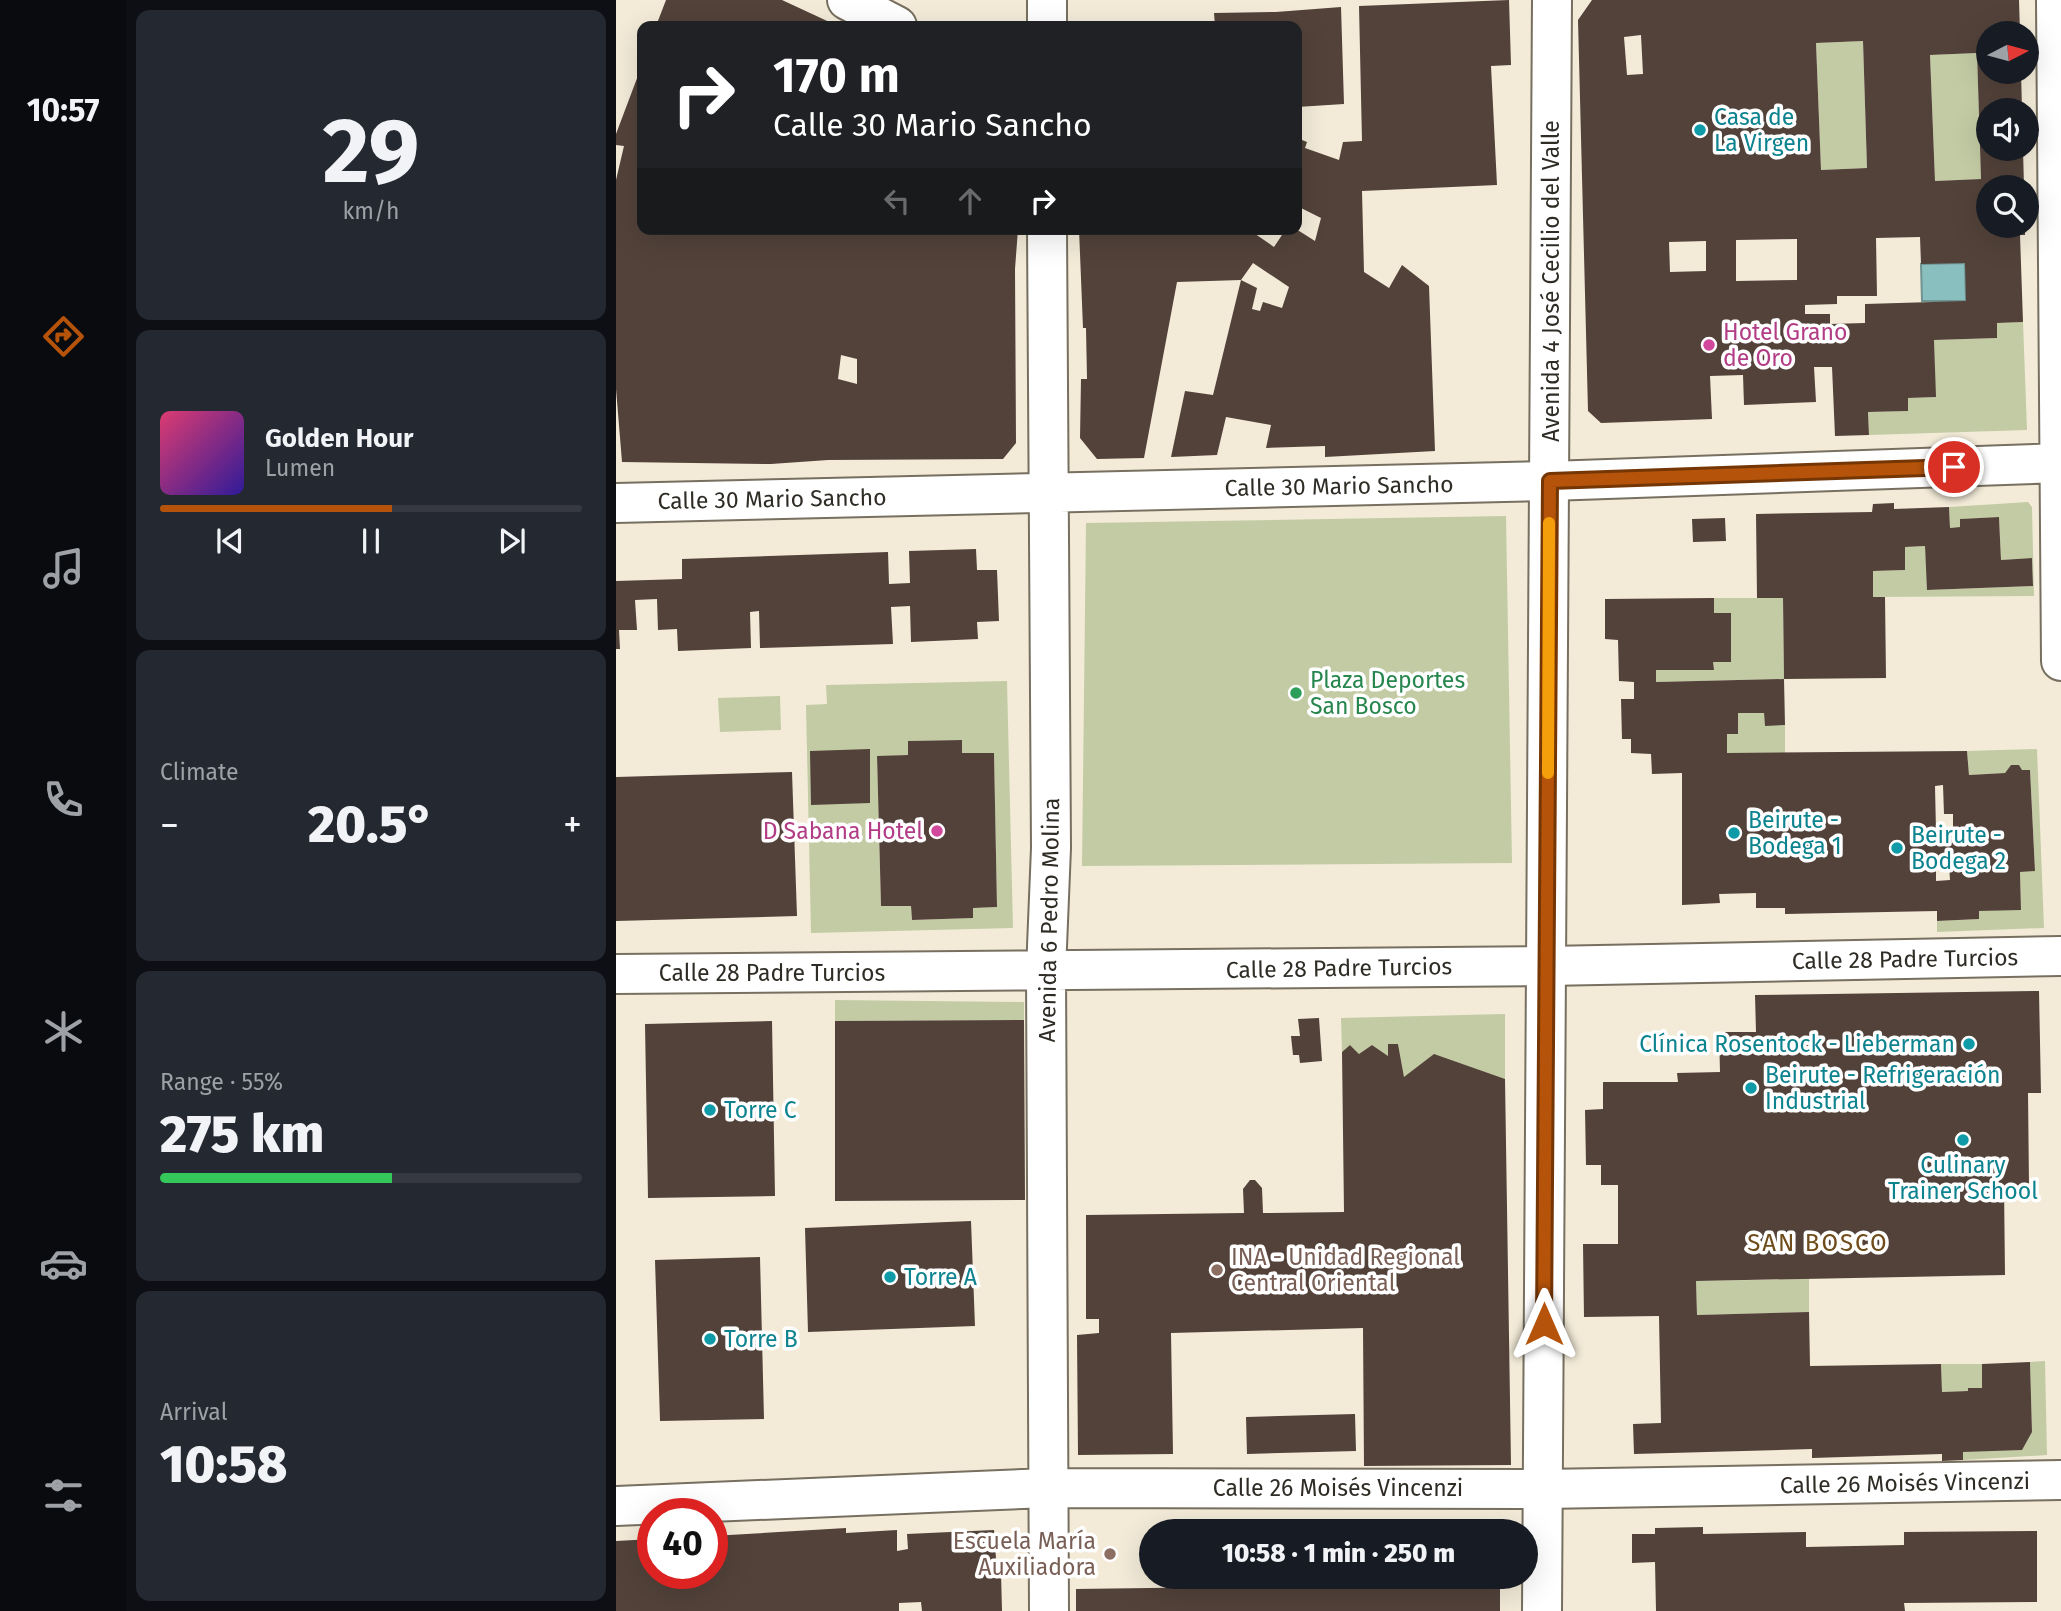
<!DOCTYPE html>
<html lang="en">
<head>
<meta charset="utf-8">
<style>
  :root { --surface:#171b24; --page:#242831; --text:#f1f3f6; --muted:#9ea1a6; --line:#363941; --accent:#b45309 }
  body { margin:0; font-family:"Fira Sans",sans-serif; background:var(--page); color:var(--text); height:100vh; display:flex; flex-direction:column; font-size:26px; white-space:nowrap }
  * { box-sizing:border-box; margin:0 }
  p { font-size:23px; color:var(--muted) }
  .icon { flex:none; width:38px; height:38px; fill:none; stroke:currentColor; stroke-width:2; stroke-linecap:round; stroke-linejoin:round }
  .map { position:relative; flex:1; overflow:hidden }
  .sheet { display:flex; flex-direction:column; gap:10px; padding:10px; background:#0d0f14; width:490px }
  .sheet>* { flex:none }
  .guide { position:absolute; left:21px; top:21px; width:665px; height:214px; border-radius:14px; box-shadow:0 7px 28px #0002; background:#202124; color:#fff; overflow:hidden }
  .needle { width:46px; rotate:84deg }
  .controls { position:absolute; left:1360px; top:21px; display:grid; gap:14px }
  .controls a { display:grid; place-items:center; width:63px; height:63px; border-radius:50%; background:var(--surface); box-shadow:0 7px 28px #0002; font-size:35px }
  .speed { position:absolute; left:21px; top:1498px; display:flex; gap:14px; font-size:35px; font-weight:700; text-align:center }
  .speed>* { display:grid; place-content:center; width:91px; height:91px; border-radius:50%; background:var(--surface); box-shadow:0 7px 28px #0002; line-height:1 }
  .speed .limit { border:10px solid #d22; background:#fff; color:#111 }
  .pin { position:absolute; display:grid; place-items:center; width:60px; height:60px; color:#fff; margin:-30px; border:4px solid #fff; border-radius:50%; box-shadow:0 2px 7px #0007 }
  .me { position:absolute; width:77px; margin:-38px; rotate:0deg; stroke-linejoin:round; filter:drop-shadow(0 0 5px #0008) }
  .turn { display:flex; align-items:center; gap:24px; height:147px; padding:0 21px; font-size:32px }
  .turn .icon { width:91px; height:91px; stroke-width:2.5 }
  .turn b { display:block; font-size:49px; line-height:60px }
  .lanes { display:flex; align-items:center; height:66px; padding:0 21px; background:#0003; justify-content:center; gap:35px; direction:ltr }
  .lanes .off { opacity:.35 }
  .big { font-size:52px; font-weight:800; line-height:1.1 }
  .sheet .tile { flex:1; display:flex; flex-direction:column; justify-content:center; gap:10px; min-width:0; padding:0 24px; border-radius:14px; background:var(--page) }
  .sheet .dial { align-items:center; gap:0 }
  .dial b { font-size:91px; line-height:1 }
  .song { display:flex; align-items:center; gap:21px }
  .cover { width:84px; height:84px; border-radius:10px; background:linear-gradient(135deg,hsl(340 70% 55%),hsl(250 70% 35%)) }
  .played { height:7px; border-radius:4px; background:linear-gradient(90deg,var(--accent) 55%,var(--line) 55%) }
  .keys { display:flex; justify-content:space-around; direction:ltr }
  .heat { display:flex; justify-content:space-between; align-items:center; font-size:38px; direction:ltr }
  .charge { height:10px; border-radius:5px; background:linear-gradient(90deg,#34c759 55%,var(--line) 0) }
  .trip { position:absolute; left:523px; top:1519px; width:399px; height:70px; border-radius:35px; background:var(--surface); box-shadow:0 7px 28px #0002; font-weight:800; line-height:70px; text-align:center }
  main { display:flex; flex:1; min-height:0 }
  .tabs { display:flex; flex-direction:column; width:126px; justify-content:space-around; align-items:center; background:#090b0e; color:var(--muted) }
  .tabs .icon { width:49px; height:49px }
  .tabs .current { color:var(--accent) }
  .tabs b { font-size:32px; color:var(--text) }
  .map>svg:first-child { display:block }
  .green { fill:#c3cba4; fill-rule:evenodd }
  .water { fill:#8abfbf; stroke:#6f9391; stroke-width:2 }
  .building { fill:#52423a; fill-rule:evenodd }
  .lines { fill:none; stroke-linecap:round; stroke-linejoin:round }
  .minor-casing { stroke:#776f5f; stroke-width:42 }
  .tertiary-casing { stroke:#776f5f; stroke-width:42 }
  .minor { stroke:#fff; stroke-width:38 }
  .tertiary { stroke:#fff; stroke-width:38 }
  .route-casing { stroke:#753606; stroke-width:18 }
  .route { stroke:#b45309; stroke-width:12 }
  .slow { stroke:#f59e0b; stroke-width:12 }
  .culture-dot { fill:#0f9aa8; stroke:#fff; stroke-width:2.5 }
  .hotel-dot { fill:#d1479c; stroke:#fff; stroke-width:2.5 }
  .leisure-dot { fill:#2e9e5b; stroke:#fff; stroke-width:2.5 }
  .education-dot { fill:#8d6e63; stroke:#fff; stroke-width:2.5 }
  .labels { text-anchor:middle; stroke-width:7; stroke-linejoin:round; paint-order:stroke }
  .culture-label { font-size:23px; fill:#0d838f; stroke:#fff; text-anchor:start }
  .street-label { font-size:23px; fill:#2f2c25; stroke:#fff }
  .hotel-label { font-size:23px; fill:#b23c85; stroke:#fff; text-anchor:start }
  .leisure-label { font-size:23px; fill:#27864d; stroke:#fff; text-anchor:start }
  .education-label { font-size:23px; fill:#785e54; stroke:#fff; text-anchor:start }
  .neighbourhood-label { font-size:24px; letter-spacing:2px; fill:#6f4c1a; stroke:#fff }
</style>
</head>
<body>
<main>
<nav class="tabs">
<b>10:57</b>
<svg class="icon current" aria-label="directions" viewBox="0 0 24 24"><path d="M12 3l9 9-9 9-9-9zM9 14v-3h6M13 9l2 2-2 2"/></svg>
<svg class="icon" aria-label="music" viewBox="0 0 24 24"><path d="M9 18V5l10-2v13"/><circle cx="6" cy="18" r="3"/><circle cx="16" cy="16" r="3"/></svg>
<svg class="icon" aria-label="phone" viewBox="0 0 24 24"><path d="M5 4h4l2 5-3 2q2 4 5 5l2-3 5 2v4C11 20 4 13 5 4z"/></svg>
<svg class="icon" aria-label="climate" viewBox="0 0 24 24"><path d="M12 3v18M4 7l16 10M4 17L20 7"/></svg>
<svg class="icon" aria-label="car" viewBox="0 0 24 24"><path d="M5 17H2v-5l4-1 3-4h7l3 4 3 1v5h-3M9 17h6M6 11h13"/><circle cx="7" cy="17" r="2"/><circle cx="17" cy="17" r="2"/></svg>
<svg class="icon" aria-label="filters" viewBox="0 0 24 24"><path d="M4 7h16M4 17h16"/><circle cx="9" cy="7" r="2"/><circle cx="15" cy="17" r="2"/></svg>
</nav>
<section class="sheet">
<div class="tile dial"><b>29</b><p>km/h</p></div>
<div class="tile">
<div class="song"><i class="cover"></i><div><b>Golden Hour</b><p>Lumen</p></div></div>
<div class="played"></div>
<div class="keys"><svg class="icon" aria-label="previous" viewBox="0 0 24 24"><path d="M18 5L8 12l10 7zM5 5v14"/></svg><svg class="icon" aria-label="pause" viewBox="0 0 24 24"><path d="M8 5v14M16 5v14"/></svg><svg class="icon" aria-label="next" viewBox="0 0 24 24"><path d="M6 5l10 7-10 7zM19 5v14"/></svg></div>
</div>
<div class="tile"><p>Climate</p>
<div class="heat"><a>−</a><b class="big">20.5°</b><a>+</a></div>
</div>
<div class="tile"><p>Range · 55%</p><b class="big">275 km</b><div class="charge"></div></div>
<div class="tile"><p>Arrival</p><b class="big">10:58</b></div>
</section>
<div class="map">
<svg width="1445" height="1611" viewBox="0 0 1445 1611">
  <rect width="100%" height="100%" fill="#f3ebd8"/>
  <!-- green -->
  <path class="green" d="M 1247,41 L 1251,168 L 1205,170 L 1200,43 Z
    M 1361,53 L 1365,179 L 1319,181 L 1314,55 Z
    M 1407,322 L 1411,430 L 1253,435 L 1252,412 L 1292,411 L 1292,398 L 1319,397 L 1318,340 L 1381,338 L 1381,323 Z
    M 1412,502 L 1416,507 L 1418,596 L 1257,597 L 1257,571 L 1289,570 L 1289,547 L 1309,546 L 1312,590 L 1417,586 L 1416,558 L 1385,560 L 1383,517 L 1344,519 L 1344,527 L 1334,528 L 1333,507 Z
    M 890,516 L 896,863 L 466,866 L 470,523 Z
    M 1098,598 L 1167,598 L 1168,679 L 1040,682 L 1040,670 L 1097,670 L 1097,662 L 1115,661 L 1115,614 L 1098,613 Z
    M 391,681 L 397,928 L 195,933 L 190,705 L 211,704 L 210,685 ZM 345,740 L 346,753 L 378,753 L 381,907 L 357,908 L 356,918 L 296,920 L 295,906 L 265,906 L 261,757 L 292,755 L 292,741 Z
    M 164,696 L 165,730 L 104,732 L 102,698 Z
    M 1122,713 L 1148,713 L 1149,725 L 1169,725 L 1169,753 L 1111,753 L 1111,734 Z
    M 1421,749 L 1428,928 L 1321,932 L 1321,921 L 1363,919 L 1363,911 L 1405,909 L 1404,872 L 1419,870 L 1414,770 L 1406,770 L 1403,765 L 1395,765 L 1389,773 L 1353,775 L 1351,751 Z
    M 219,1000 L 408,1002 L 408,1020 L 219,1021 Z
    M 889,1014 L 889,1079 L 788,1077 L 782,1044 L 772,1044 L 772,1056 L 756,1045 L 743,1054 L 734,1045 L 726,1052 L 725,1018 Z
    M 1193,1279 L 1193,1312 L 1081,1315 L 1080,1281 Z
    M 1429,1361 L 1431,1455 L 1347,1460 L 1347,1452 L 1416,1432 L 1414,1362 Z
    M 1325,1364 L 1366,1364 L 1366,1388 L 1352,1388 L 1352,1391 L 1326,1392 Z"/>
  <!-- water -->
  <path class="water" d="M 1349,263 L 1350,301 L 1306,301 L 1305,264 Z"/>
  <!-- building -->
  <path class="building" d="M 50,0 L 166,0 L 222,26 L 40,26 Z
    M 893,0 L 895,65 L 875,66 L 881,185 L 746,191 L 748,272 L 773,288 L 786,265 L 813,286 L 819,451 L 709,457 L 709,446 L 650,448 L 655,425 L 610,417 L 601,455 L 555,457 L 569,391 L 597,395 L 625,280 L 641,288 L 636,309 L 644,311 L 647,302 L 666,308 L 673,287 L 637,263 L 625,280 L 561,282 L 528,458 L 481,459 L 464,438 L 465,379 L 471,379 L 470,328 L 467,328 L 463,229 L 632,229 L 658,247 L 670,229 L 680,229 L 699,241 L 705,218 L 681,206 L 681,138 L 691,142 L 689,148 L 723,160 L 727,142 L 746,141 L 743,6 Z
    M 976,0 L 1403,0 L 1404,33 L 1372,33 L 1372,72 L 1405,72 L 1406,110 L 1372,110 L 1372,149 L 1407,149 L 1408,187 L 1372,187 L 1372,226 L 1409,226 L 1409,235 L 1404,235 L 1407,322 L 1381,323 L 1381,338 L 1318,340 L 1320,397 L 1292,398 L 1292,411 L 1252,412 L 1253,435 L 1219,436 L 1216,367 L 1198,367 L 1200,402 L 1128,405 L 1127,375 L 1094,376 L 1096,419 L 985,423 L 972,411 L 962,20 ZM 1025,35 L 1027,74 L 1011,75 L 1008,37 ZM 1247,41 L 1251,168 L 1205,170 L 1200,43 ZM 1361,53 L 1365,179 L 1319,181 L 1314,55 ZM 1304,237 L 1305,264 L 1349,263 L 1350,301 L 1249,304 L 1249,323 L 1214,324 L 1214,314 L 1189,314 L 1189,305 L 1221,304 L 1221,296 L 1261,296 L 1260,238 ZM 1181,239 L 1181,280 L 1120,281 L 1120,240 ZM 1090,241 L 1090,271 L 1054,272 L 1053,242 Z
    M 725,7 L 728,104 L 681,107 L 681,26 L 599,26 L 598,13 L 660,12 Z
    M 26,65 L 26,229 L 402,229 L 399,269 L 400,443 L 387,459 L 212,460 L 155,464 L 6,462 L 0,389 L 0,180 L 8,146 L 0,145 L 0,134 ZM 225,355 L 241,359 L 241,384 L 222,379 Z
    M 1278,503 L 1278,509 L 1333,507 L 1334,528 L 1344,527 L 1344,519 L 1383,517 L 1385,560 L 1416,558 L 1417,586 L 1311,590 L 1309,546 L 1289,547 L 1289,570 L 1257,571 L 1257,597 L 1269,597 L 1270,678 L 1168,679 L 1167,598 L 1141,598 L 1140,514 L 1256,512 L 1257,504 Z
    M 1109,518 L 1110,541 L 1077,542 L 1076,519 Z
    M 360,549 L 361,570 L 381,570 L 383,621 L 361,622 L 362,639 L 295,642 L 294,606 L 275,607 L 277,644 L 144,648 L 143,611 L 134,612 L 135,648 L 62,651 L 61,629 L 42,630 L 41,599 L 19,600 L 21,630 L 3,630 L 4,649 L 0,649 L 0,581 L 66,579 L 66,559 L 272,552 L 273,584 L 294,583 L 293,551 Z
    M 1098,598 L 1098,613 L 1115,613 L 1115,662 L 1097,662 L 1098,670 L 1040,670 L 1040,682 L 1168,679 L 1169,725 L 1149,726 L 1148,713 L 1122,713 L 1122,734 L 1111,734 L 1111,753 L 1351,751 L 1353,775 L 1389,773 L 1395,765 L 1403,765 L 1406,770 L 1414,770 L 1419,871 L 1404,872 L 1405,910 L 1363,911 L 1363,919 L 1321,921 L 1321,911 L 1169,914 L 1169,908 L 1140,908 L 1140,893 L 1103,894 L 1104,903 L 1066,905 L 1066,773 L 1036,774 L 1035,754 L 1015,753 L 1015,739 L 1006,739 L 1005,699 L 1018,699 L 1018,682 L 1003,681 L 1002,640 L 989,639 L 989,599 ZM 1327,785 L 1328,814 L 1337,814 L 1337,831 L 1320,831 L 1319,786 ZM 1333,863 L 1334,880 L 1320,881 L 1320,864 Z
    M 346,740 L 346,753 L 378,753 L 381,907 L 357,908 L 357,918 L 296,920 L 295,906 L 265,906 L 261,756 L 292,755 L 292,741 Z
    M 254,749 L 254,803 L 195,805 L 194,751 Z
    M 176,772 L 181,916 L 0,921 L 0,777 Z
    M 1423,991 L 1425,1093 L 1412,1093 L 1413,1186 L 1388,1186 L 1389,1275 L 1080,1281 L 1081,1315 L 1193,1312 L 1194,1366 L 1325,1364 L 1326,1392 L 1352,1391 L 1352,1388 L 1366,1388 L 1366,1364 L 1414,1362 L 1416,1432 L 1406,1450 L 1347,1452 L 1347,1460 L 1326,1461 L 1326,1454 L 1196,1458 L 1196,1449 L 1018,1454 L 1017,1424 L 1045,1423 L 1043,1316 L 968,1317 L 967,1244 L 1002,1244 L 1002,1185 L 985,1185 L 985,1165 L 970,1165 L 969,1110 L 987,1109 L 987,1082 L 1062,1082 L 1061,1073 L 1104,1072 L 1103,1032 L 1140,1032 L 1139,995 Z
    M 703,1018 L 706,1061 L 684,1063 L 683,1055 L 677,1055 L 675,1036 L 684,1036 L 682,1019 Z
    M 408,1020 L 409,1200 L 219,1201 L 219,1021 Z
    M 156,1021 L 159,1196 L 32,1198 L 29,1024 Z
    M 772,1044 L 782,1044 L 788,1077 L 818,1054 L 889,1079 L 895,1465 L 748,1466 L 747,1328 L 555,1333 L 557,1454 L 462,1455 L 461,1335 L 483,1333 L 483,1319 L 470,1319 L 470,1215 L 628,1213 L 627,1189 L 634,1180 L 639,1180 L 646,1188 L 647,1213 L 728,1212 L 726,1052 L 734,1045 L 743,1054 L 756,1045 L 772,1056 Z
    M 355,1221 L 359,1326 L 192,1332 L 189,1228 Z
    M 144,1257 L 148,1419 L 44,1421 L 39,1260 Z
    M 739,1414 L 740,1451 L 631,1454 L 630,1417 Z
    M 883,1525 L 883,1531 L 623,1531 L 623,1529 Z
    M 1087,1527 L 1087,1534 L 1190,1532 L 1190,1547 L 1288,1545 L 1288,1532 L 1421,1531 L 1421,1602 L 1288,1603 L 1289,1611 L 1040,1611 L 1039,1562 L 1016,1563 L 1016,1534 L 1039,1534 L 1039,1528 Z
    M 230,1528 L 230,1533 L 281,1530 L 281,1551 L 292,1549 L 291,1534 L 378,1530 L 381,1573 L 385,1573 L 386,1611 L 306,1611 L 305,1602 L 283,1603 L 283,1611 L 0,1611 L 0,1541 L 37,1539 L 37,1573 L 96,1573 L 96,1536 Z
    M 607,1577 L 884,1577 L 884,1611 L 460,1611 L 460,1589 L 607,1587 Z"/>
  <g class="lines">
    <!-- minor casing -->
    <g class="minor-casing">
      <path id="minor" d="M 231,0 L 281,26
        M 1440,0 L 1445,661
        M 431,26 L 431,0
        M 431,229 L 435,848 L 430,971 L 433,1611
        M 0,503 L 934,481 L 1445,463
        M 0,974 L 931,966 L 1445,956
        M 0,1506 L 432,1488 L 927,1489 L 1445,1480"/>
    </g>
    <!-- tertiary casing -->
    <g class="tertiary-casing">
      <path id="tertiary" d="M 926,1611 L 936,0"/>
    </g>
    <!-- minor -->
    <use href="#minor" class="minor"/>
    <!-- tertiary -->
    <use href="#tertiary" class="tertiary"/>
  </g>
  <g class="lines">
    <!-- route casing -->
    <g class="route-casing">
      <path id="route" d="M 928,1324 L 934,481 L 1338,467"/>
    </g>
    <!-- route -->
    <use href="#route" class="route"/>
    <!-- slow -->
    <path class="slow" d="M 932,773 L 933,523"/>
  </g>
  <!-- markers -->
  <g class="culture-dot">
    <circle cx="1084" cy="130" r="7"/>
    <circle cx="1118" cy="833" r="7"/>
    <circle cx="1281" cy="848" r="7"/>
    <circle cx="1353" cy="1044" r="7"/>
    <circle cx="1135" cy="1088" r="7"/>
    <circle cx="94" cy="1110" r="7"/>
    <circle cx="1347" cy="1140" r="7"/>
    <circle cx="274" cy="1277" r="7"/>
    <circle cx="94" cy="1339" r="7"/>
  </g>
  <g class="hotel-dot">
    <circle cx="1093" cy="345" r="7"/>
    <circle cx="321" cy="831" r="7"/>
  </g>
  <circle class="leisure-dot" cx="680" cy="693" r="7"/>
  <g class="education-dot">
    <circle cx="601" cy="1270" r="7"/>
    <circle cx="494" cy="1554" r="7"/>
  </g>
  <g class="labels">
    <!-- culture labels -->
    <g class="culture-label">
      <text x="1098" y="125">Casa de<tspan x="1098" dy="26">La Virgen</tspan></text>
      <text x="1132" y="828">Beirute -<tspan x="1132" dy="26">Bodega 1</tspan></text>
      <text x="1295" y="843">Beirute -<tspan x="1295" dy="26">Bodega 2</tspan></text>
      <text x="1339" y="1052" text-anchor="end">Clínica Rosentock - Lieberman</text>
      <text x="1149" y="1083">Beirute - Refrigeración<tspan x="1149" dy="26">Industrial</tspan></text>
      <text x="108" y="1118">Torre C</text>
      <text x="1347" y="1173" text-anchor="middle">Culinary<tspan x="1347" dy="26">Trainer School</tspan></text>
      <text x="288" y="1285">Torre A</text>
      <text x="108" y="1347">Torre B</text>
    </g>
    <!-- street labels -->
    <g class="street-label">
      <text transform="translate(935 281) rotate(-90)" y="8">Avenida 4 José Cecilio del Valle</text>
      <text transform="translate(723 486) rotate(-1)" y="8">Calle 30 Mario Sancho</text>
      <text transform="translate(156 499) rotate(-1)" y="8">Calle 30 Mario Sancho</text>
      <text transform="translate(433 920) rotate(-89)" y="8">Avenida 6 Pedro Molina</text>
      <text transform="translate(1289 959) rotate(-1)" y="8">Calle 28 Padre Turcios</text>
      <text transform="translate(723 968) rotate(-1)" y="8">Calle 28 Padre Turcios</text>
      <text x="156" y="981">Calle 28 Padre Turcios</text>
      <text transform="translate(1289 1483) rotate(-1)" y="8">Calle 26 Moisés Vincenzi</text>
      <text x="722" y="1496">Calle 26 Moisés Vincenzi</text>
    </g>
    <!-- hotel labels -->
    <g class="hotel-label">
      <text x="1107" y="340">Hotel Grano<tspan x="1107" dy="26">de Oro</tspan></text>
      <text x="307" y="839" text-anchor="end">D Sabana Hotel</text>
    </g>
    <!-- leisure labels -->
    <g class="leisure-label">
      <text x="694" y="688">Plaza Deportes<tspan x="694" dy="26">San Bosco</tspan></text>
    </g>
    <!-- education labels -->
    <g class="education-label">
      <text x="615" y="1265">INA - Unidad Regional<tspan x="615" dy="26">Central Oriental</tspan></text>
      <text x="480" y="1549" text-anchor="end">Escuela María<tspan x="480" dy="26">Auxiliadora</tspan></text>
    </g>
    <!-- neighbourhood labels -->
    <g class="neighbourhood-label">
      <text x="1202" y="1251">SAN BOSCO</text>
    </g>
  </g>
</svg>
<div class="controls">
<a><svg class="needle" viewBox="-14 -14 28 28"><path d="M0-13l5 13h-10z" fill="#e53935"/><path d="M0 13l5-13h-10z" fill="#9ea1a6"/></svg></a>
<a><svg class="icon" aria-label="sound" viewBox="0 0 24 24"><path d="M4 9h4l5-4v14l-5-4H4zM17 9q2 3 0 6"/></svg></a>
<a><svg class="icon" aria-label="search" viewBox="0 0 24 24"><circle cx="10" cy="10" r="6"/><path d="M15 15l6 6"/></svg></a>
</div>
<div class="speed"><div class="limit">40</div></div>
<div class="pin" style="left:1338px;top:467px;background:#d93025"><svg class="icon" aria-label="arrive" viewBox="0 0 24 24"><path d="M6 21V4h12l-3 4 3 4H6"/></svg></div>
<svg class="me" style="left:928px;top:1324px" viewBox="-20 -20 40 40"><path d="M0-17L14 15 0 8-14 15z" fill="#b45309" stroke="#fff" stroke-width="4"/></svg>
<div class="trip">10:58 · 1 min · 250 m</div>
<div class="guide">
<div class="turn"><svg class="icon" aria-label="right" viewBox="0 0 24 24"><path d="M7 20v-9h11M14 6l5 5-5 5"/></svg><div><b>170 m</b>Calle 30 Mario Sancho</div></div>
<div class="lanes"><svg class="icon off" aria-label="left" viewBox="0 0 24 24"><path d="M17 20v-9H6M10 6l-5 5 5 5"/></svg><svg class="icon off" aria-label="ahead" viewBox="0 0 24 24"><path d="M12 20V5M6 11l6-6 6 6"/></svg><svg class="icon" aria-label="right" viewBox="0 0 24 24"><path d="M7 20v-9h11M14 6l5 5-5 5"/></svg></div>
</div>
</div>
</main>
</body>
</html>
